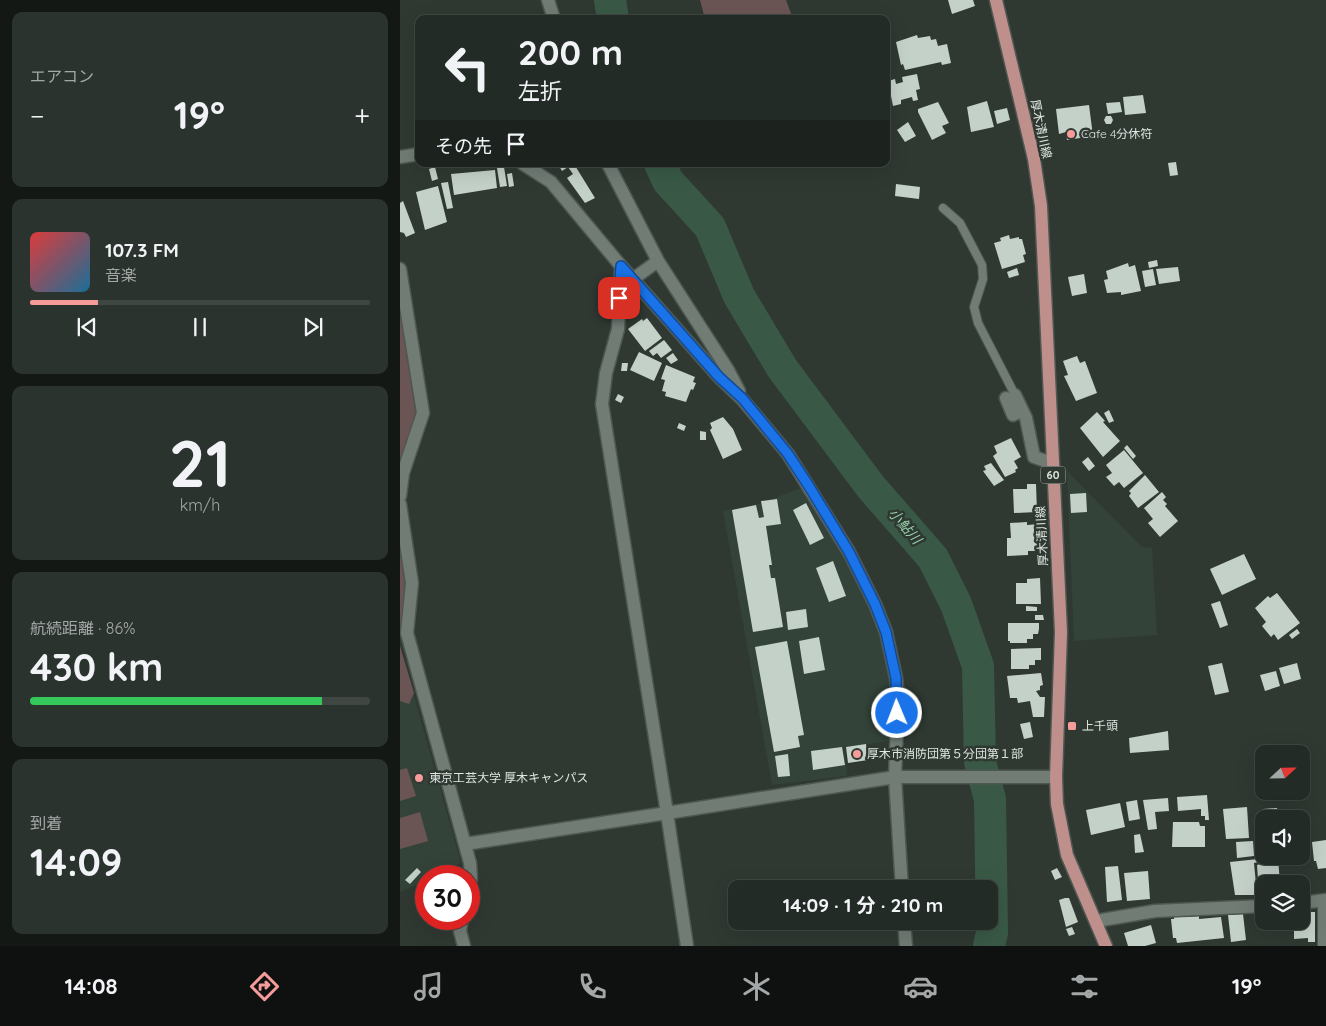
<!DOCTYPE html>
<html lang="ja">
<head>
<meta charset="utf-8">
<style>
  :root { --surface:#232b26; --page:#2b332e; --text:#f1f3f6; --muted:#a3a7a7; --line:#404743; --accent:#f59b99 }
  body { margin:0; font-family:Quicksand,"Noto Sans JP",sans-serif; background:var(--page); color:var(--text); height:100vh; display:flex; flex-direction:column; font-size:19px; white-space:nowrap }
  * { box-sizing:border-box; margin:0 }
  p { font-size:16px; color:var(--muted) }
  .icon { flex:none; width:28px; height:28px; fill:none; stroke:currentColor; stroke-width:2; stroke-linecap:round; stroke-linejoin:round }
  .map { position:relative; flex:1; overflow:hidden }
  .sheet { display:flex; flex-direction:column; gap:12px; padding:12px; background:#131815; width:400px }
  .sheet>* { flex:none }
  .guide { position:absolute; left:15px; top:15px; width:475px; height:152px; border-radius:10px; box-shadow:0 5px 20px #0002,0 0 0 1px var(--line); background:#232b26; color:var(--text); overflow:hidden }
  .needle { width:32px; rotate:68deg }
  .tools { position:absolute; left:855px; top:745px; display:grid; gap:10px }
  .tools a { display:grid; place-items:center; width:55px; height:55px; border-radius:10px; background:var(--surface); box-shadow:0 5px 20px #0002,0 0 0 1px var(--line); font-size:25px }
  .speed { position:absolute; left:15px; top:865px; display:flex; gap:10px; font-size:25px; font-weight:700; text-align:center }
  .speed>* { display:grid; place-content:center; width:65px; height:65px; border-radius:50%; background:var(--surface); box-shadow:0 5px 20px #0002,0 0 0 1px var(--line); line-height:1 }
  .speed .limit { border:8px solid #d22; background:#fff; color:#111 }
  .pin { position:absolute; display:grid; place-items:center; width:42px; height:42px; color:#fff; margin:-21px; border-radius:10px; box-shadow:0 2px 8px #0006 }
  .me { position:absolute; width:55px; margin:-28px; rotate:359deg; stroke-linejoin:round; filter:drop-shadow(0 0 4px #0008) }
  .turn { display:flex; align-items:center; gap:18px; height:105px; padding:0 20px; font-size:22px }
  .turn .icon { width:65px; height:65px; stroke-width:2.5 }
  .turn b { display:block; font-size:35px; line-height:42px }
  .then { display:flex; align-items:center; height:48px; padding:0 20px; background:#0003; gap:10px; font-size:19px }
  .big { font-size:38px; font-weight:700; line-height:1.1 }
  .sheet .widget { flex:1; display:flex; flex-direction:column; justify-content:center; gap:8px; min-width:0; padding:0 18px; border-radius:10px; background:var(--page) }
  .sheet .dial { align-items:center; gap:0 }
  .dial b { font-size:65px; line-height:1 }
  .song { display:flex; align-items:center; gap:15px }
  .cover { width:60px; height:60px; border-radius:8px; background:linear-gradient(135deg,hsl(0 70% 55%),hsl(200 70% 35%)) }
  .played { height:5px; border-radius:2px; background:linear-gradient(90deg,var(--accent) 20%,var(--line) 20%) }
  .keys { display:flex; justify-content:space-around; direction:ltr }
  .heat { display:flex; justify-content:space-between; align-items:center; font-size:28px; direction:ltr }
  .charge { height:8px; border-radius:4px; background:linear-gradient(90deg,#34c759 86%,var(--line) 0) }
  .trip { position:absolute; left:328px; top:880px; width:270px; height:50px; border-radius:10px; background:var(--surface); box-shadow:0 5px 20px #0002,0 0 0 1px var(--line); font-weight:700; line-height:50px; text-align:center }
  .dock { display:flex; height:80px; justify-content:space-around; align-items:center; background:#0e110f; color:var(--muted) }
  .dock .icon { width:35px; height:35px }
  .dock .selected { color:var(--accent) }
  .dock b { font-size:22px; color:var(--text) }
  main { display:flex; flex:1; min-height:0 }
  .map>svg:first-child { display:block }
  .built { fill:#334339 }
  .green { fill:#6b5554 }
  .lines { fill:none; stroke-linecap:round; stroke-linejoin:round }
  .river { stroke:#395946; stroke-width:32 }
  .building { fill:#c4d1c9 }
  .lane-casing { stroke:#4f5752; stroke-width:10 }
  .street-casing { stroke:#4f5752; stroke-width:15 }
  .primary-casing { stroke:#4f5752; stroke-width:15 }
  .lane { stroke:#717c75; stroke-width:8 }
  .street { stroke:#717c75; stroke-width:12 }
  .primary { stroke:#be8f8b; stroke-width:12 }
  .route-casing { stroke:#114b97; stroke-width:12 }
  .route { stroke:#1a73e8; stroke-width:9 }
  .poi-dot { fill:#f59b99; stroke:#2f3932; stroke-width:2 }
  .labels { text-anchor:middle; stroke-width:5; stroke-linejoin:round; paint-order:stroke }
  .shield { fill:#2f3932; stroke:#aab1ac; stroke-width:1 }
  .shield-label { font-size:11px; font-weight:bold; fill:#dfe5e1 }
  .street-label { font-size:12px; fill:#dfe5e1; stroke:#2f3932 }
  .poi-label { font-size:12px; fill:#dfe5e1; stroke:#2f3932; text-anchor:start }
  .water-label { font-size:14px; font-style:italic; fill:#94cfac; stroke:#2f3932 }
</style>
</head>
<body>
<main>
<section class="sheet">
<div class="widget"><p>エアコン</p>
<div class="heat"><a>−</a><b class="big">19°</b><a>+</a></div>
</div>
<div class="widget">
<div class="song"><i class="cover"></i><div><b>107.3 FM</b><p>音楽</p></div></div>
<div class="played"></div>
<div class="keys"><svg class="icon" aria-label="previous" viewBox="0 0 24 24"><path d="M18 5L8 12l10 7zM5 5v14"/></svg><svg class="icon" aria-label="pause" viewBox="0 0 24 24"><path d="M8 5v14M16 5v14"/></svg><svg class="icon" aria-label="next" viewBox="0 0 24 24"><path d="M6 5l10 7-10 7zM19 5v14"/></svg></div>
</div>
<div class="widget dial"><b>21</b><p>km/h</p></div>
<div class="widget"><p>航続距離 · 86%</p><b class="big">430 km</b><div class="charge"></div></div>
<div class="widget"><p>到着</p><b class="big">14:09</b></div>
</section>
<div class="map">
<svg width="926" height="946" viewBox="0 0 926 946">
  <rect width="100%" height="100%" fill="#2f3932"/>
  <!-- built -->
  <path class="built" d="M 667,471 L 742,547 L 752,548 L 757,635 L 674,641 Z
    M 406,486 L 477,621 L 485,651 L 491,690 L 491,741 L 444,747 L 447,776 L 372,785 L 323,511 L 362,503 Z
    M 0,646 L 61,863 L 36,876 L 26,876 L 26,881 L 0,892 Z"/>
  <!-- green -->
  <path class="green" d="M 300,0 L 386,0 L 393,19 L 305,19 Z
    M 0,311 L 16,416 L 0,465 Z
    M 0,551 L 5,586 L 0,641 Z
    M 0,646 L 14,693 L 9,704 L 0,701 Z
    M 7,768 L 16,796 L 0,801 L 0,770 Z
    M 20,812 L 28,841 L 0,849 L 0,818 Z"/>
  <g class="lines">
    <!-- river -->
    <path class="river" d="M 210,0 L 213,19
      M 260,164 L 268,181 L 310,227 L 339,296 L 382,368 L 471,487 L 533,558 L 556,604 L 578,666 L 580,762 L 590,799 L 592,933 L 589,946"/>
  </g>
  <!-- building -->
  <path class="building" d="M 548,0 L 573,0 L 575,6 L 552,14 Z
    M 517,35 L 518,38 L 530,36 L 531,40 L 536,39 L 538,46 L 547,44 L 551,63 L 542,65 L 541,62 L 505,70 L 503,64 L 501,65 L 496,42 Z
    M 517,74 L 520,89 L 516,90 L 518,100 L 513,101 L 512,97 L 501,100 L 501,104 L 493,106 L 491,96 L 489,97 L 488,81 L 495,79 L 496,84 L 503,82 L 502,77 Z
    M 743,95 L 746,113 L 725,115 L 723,97 Z
    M 587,101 L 594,127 L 571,132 L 567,107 Z
    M 538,102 L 549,123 L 542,126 L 546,133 L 532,140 L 518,112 L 518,109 Z
    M 720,102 L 722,112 L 708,114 L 706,103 Z
    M 689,105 L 693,136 L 667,140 L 666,132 L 659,134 L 656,109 Z
    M 607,108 L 610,120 L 597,124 L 594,111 Z
    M 706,116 L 711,116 L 713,120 L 711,124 L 706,124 L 704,120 Z
    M 508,122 L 516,136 L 505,142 L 497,130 Z
    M 776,162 L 778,175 L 770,176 L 768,163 Z
    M 158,164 L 174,164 L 195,198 L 185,203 L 167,178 L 173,174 L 168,167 L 162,171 Z
    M 35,167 L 38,179 L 32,181 L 29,169 Z
    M 104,167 L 107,186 L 100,187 L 97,168 Z
    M 95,170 L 97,188 L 54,195 L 51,174 Z
    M 112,173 L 114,186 L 109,187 L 107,174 Z
    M 48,182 L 53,208 L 47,209 L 41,183 Z
    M 496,184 L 520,187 L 519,199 L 495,196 Z
    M 38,186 L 47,222 L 25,230 L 16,192 Z
    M 3,201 L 15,233 L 6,237 L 4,233 L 0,232 L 0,203 Z
    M 609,235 L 610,239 L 619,237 L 619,239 L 622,239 L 626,254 L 623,255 L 625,262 L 602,269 L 594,243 L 601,241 L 600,238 Z
    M 757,260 L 758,266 L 749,268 L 748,262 Z
    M 728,263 L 729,267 L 735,265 L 741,291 L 721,295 L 721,292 L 707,293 L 704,280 L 708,279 L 706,271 Z
    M 778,267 L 780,281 L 759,284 L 756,269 Z
    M 617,268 L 619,275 L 609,278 L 607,272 Z
    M 753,269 L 756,285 L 745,287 L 742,271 Z
    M 684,274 L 687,293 L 672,296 L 668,277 Z
    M 247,318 L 262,338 L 245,351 L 228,329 L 242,319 L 243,321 Z
    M 264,340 L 272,350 L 261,358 L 257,353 L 253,356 L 249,351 Z
    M 239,352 L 262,363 L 254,381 L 230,370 Z
    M 273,353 L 278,360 L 271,364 L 266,358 Z
    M 677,356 L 680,363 L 685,361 L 697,393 L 676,401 L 664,376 L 668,375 L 663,361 Z
    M 222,363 L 228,363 L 227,371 L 221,371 Z
    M 266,365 L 295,377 L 293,382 L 296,383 L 293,390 L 291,389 L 286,402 L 265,396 L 266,392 L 262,391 L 265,380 L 261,379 Z
    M 218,394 L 224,397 L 221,403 L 215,400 Z
    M 709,410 L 714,421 L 709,423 L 704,413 Z
    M 697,412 L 705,421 L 703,422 L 720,441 L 703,457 L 680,428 Z
    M 323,417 L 333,429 L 342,450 L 323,459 L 310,430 L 312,428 L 310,423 Z
    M 279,423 L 286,426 L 284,431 L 277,428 Z
    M 300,431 L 306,432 L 306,440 L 300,440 Z
    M 611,438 L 621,457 L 614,461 L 618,468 L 615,470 L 616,472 L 605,477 L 593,456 L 597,453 L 594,446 Z
    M 727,445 L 736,456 L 733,459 L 724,448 Z
    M 724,450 L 743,473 L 724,488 L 719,482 L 714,486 L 706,477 L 712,473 L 706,465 Z
    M 688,457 L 695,466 L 689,471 L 682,462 Z
    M 591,463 L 604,480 L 594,486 L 583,471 L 586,470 L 584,466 Z
    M 745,475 L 759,492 L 738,508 L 729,496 L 731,493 L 729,491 Z
    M 627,484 L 636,484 L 637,512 L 614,513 L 613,489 L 627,489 Z
    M 762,492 L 766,497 L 763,500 L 767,504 L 765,506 L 778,521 L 760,537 L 748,523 L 753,519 L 744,508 Z
    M 686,493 L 687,512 L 671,513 L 670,494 Z
    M 377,499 L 381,524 L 366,526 L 372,565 L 369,565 L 371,578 L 375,578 L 383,627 L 353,632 L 332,510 L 356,505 L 359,518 L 364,517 L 361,501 Z
    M 406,503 L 424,538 L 410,545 L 393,510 Z
    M 627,522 L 627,525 L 640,524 L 641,551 L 628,551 L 628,555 L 607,556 L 607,538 L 611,538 L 610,523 Z
    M 844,554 L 856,579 L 822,595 L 810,569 Z
    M 433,561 L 446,596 L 429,602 L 416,568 Z
    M 640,578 L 641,604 L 616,604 L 616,583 L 627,583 L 627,579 Z
    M 877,593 L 900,623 L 878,640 L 874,634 L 871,637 L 862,626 L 866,622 L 855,608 L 868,596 L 870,598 Z
    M 820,601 L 828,625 L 820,628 L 811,604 Z
    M 626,606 L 637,607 L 637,611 L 626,611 Z
    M 406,609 L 408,627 L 388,630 L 386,612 Z
    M 635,615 L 643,615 L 644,620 L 635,620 Z
    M 608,623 L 639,623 L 639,629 L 638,634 L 633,634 L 633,639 L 627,639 L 627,643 L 610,643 L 610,641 L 608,641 Z
    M 897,629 L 900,633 L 892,639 L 889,635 Z
    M 419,637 L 425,670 L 404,674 L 399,641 Z
    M 387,641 L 404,735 L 398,736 L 400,747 L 374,752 L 355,647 Z
    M 641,648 L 641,660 L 635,660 L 635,665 L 629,665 L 629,669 L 611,669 L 611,649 Z
    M 822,663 L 829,692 L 815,695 L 808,666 Z
    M 897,663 L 901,679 L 884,684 L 879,668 Z
    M 876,671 L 880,686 L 865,691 L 860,675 Z
    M 641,673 L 643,685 L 640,686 L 640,690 L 636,691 L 640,697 L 645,697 L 644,717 L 633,717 L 630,701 L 618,703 L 617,698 L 610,698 L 607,676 Z
    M 630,722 L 633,737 L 624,739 L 620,724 Z
    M 768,731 L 769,750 L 730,753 L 729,738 Z
    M 466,744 L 468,760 L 448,763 L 446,747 Z
    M 442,747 L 445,765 L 413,770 L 411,751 Z
    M 388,754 L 390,776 L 378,777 L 375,756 Z
    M 807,795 L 809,820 L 805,820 L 805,816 L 801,816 L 801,809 L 778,811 L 777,797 Z
    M 768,798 L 769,811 L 755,812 L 757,829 L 748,830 L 743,800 Z
    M 737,800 L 740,819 L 729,821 L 726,802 Z
    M 720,803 L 725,827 L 691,835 L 686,810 Z
    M 847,807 L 849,838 L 826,839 L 823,809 Z
    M 877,808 L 878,819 L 864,819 L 863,809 Z
    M 773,822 L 799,822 L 800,826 L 805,826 L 805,847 L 772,847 Z
    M 740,834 L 744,852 L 735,853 L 734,835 Z
    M 926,840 L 926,868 L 918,869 L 916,861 L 914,861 L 912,842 Z
    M 853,841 L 854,856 L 837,858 L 836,842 Z
    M 878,857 L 880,884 L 864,884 L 864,893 L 859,893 L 857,865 L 861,864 L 860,858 Z
    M 858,859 L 858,862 L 854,863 L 857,895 L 835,895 L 830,862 Z
    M 718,866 L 722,900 L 707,902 L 705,867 Z
    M 17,868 L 21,872 L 10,884 L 5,880 Z
    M 657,868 L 662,877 L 655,880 L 651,871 Z
    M 748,871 L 750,899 L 727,901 L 724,873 Z
    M 665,898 L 669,898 L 678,922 L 666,927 L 659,900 Z
    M 901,912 L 915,912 L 915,942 L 908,942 L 908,938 L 894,939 L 894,921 L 901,921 Z
    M 843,914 L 846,940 L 831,942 L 828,915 Z
    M 788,915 L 788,917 L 799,916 L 799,919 L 821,917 L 824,938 L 777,943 L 776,938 L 773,938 L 771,919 L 774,919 L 774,916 Z
    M 751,925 L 756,943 L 745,946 L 728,946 L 724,933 Z
    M 672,927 L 675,934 L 669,936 L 666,929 Z"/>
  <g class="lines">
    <!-- lane casing -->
    <g class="lane-casing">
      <path id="lane" d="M 543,208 L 560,223 L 582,265 L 583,279 L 574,307 L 578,323 L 615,395
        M 922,901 L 922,946"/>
    </g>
    <!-- street casing -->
    <g class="street-casing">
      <path id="street" d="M 148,0 L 154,19
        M 0,157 L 19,154
        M 123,164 L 151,182 L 221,266 L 319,377 L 342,399 L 388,454 L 449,552 L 475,604 L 486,632 L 496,678 L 498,697 L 495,777 L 502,889
        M 208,164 L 258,261 L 328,370 L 339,391
        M 0,269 L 23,413 L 3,473 L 0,496
        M 233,279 L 258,261
        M 615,395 L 626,418 L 634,457 L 652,463
        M 606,398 L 613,415 L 622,410
        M 0,504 L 12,583 L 7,633 L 70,863 L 71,878 L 69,889
        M 65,844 L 267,813 L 202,404 L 206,373 L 218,329 L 221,266
        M 901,903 L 926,900
        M 62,919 L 60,931 L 64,946
        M 504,921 L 506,946
        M 696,921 L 755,911 L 864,906
        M 287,946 L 267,813 L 495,777 L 656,777"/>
    </g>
    <!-- primary casing -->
    <g class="primary-casing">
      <path id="primary" d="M 596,0 L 634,159 L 641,206 L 661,632 L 656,777 L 657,804 L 667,855 L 706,946"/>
    </g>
    <!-- lane -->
    <use href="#lane" class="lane"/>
    <!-- street -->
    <use href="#street" class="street"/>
    <!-- primary -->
    <use href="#primary" class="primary"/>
  </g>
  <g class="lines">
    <!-- route casing -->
    <g class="route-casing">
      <path id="route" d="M 219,298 L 221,266 L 319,377 L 342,398 L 388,454 L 410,488 L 449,552 L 475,604 L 486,632 L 496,678 L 497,713"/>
    </g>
    <!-- route -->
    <use href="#route" class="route"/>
  </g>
  <!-- markers -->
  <g class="poi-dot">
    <circle cx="671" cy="134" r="5"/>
    <rect x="667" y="721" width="10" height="10" rx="2.5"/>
    <circle cx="457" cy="754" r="5"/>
    <circle cx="19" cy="778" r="5"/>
  </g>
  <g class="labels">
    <!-- shield labels -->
    <rect class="shield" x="640.5" y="466.5" width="25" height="17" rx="4"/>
    <g class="shield-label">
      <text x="653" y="479">60</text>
    </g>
    <!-- street labels -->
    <g class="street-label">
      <text transform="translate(641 129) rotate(78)" y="4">厚木清川線</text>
      <text transform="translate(642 536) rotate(-93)" y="4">厚木清川線</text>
    </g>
    <!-- poi labels -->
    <g class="poi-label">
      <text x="681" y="138">Cafe 4分休符</text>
      <text x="682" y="730">上千頭</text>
      <text x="467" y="758">厚木市消防団第５分団第１部</text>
      <text x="29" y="782">東京工芸大学 厚木キャンパス</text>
    </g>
    <!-- water labels -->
    <g class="water-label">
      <text transform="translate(505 526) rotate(49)" y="5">小鮎川</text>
    </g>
  </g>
</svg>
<div class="tools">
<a><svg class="needle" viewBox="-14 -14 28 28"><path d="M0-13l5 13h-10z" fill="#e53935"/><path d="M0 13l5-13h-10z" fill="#a3a7a7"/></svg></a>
<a><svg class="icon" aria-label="sound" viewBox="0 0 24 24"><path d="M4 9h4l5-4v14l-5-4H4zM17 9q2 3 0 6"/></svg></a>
<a><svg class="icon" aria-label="layers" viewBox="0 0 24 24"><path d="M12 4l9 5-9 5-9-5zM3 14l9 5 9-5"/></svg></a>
</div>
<div class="speed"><div class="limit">30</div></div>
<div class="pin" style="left:219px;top:298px;background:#d93025"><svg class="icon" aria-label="arrive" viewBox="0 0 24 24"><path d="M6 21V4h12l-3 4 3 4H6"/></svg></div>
<svg class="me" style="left:497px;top:713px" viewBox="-20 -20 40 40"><circle r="17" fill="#1a73e8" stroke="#fff" stroke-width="3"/><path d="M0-11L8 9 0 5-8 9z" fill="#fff"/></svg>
<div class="trip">14:09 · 1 分 · 210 m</div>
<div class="guide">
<div class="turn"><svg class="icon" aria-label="left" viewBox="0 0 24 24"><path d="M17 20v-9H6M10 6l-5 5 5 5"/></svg><div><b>200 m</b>左折</div></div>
<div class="then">その先<svg class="icon" aria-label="arrive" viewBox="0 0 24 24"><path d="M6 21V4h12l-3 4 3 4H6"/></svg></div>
</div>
</div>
</main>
<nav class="dock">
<b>14:08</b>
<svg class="icon selected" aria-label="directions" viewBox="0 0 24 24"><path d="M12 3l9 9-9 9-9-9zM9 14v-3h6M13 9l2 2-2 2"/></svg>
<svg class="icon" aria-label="music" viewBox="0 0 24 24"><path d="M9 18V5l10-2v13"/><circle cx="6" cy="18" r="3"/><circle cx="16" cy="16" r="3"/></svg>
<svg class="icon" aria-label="phone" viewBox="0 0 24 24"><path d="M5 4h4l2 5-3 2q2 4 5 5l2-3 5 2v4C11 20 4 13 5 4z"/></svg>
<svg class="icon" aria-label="climate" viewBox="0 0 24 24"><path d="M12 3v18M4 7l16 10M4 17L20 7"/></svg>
<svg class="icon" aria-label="car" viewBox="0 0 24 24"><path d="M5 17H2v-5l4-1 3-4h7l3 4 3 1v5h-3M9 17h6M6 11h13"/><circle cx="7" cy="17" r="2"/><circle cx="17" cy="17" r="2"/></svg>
<svg class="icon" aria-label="filters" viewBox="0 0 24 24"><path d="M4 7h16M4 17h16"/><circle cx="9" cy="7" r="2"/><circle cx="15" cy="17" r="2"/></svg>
<b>19°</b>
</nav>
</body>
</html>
